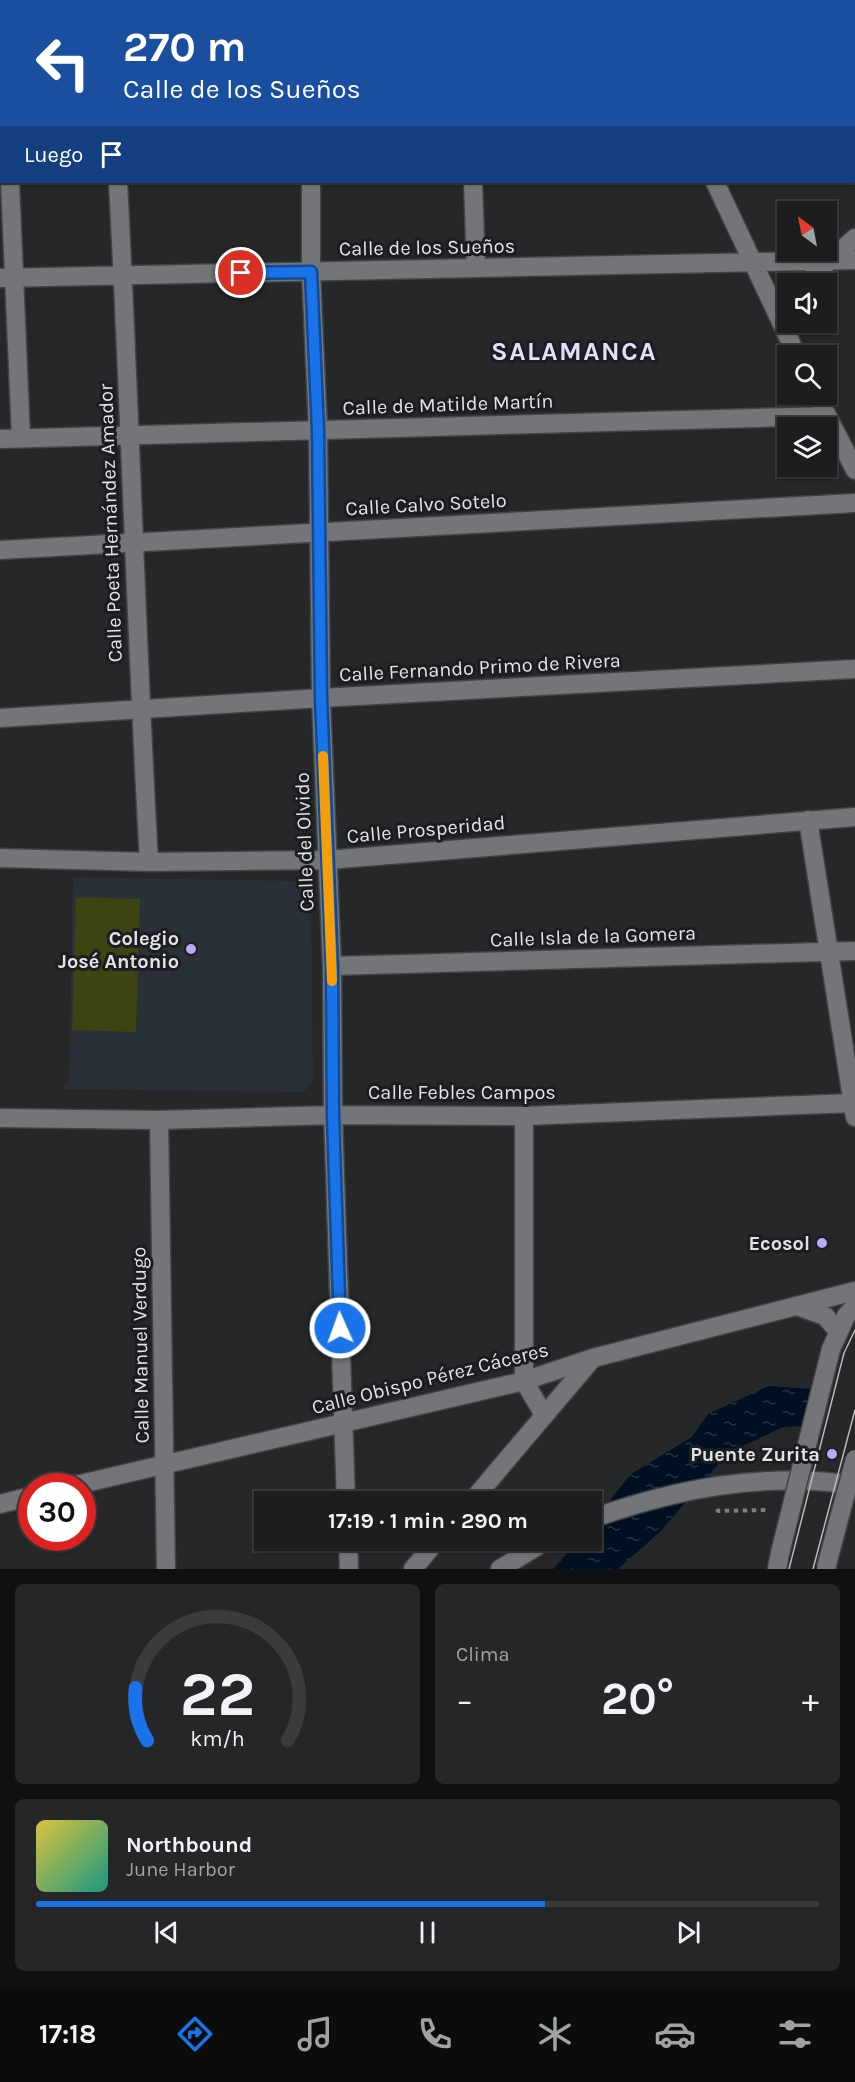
<!DOCTYPE html>
<html lang="es">
<head>
<meta charset="utf-8">
<style>
  :root { --surface:#1c1d1f; --page:#252628; --text:#f1f3f6; --muted:#a0a2a4; --line:#3a3b3d; --accent:#1a73e8 }
  body { margin:0; font-family:Karla,sans-serif; background:var(--page); color:var(--text); height:100vh; display:flex; flex-direction:column; font-size:22px; white-space:nowrap }
  * { box-sizing:border-box; margin:0 }
  p { font-size:20px; color:var(--muted) }
  .icon { flex:none; width:33px; height:33px; fill:none; stroke:currentColor; stroke-width:2; stroke-linecap:round; stroke-linejoin:round }
  .map { position:relative; height:1569px; overflow:hidden }
  .panel { display:flex; flex-direction:column; gap:15px; padding:15px; background:#0f1011; flex:1 }
  .panel>* { flex:none }
  .hud { position:absolute; left:0px; top:0px; width:855px; height:183px; box-shadow:0 2px 4px #0004,0 0 0 2px var(--line); background:#1a4fa0; color:#fff; overflow:hidden }
  .needle { width:39px; rotate:328deg }
  .buttons { position:absolute; left:777px; top:201px; display:grid; gap:12px }
  .buttons a { display:grid; place-items:center; width:60px; height:60px; border-radius:0px; background:var(--surface); box-shadow:0 2px 4px #0004,0 0 0 2px var(--line); font-size:30px }
  .speed { position:absolute; left:18px; top:1473px; display:flex; gap:12px; font-size:30px; font-weight:700; text-align:center }
  .speed>* { display:grid; place-content:center; width:78px; height:78px; border-radius:50%; background:var(--surface); box-shadow:0 2px 4px #0004,0 0 0 2px var(--line); line-height:1 }
  .speed .limit { border:9px solid #d22; background:#fff; color:#111 }
  .pin { position:absolute; display:grid; place-items:center; width:51px; height:51px; color:#fff; margin:-26px; border:3px solid #fff; border-radius:50%; box-shadow:0 2px 6px #0007 }
  .me { position:absolute; width:66px; margin:-33px; rotate:358deg; stroke-linejoin:round; filter:drop-shadow(0 0 4px #0008) }
  .turn { display:flex; align-items:center; gap:21px; height:126px; padding:0 24px; font-size:27px }
  .turn .icon { width:78px; height:78px; stroke-width:2.5 }
  .turn b { display:block; font-size:42px; line-height:51px }
  .then { display:flex; align-items:center; height:57px; padding:0 24px; background:#0003; gap:12px; font-size:22px }
  .big { font-size:45px; font-weight:700; line-height:1.1 }
  .panel .widget { flex:1; display:flex; flex-direction:column; justify-content:center; gap:9px; min-width:0; padding:0 21px; border-radius:9px; background:var(--page) }
  .panel .dial { align-items:center; gap:0 }
  .dial svg { height:156px; overflow:visible; fill:none; stroke:var(--line); stroke-width:7; stroke-linecap:round; text-anchor:middle }
  .dial text { fill:var(--text); stroke:none }
  .song { display:flex; align-items:center; gap:18px }
  .cover { width:72px; height:72px; border-radius:9px; background:linear-gradient(135deg,hsl(50 70% 55%),hsl(170 70% 35%)) }
  .played { height:6px; border-radius:3px; background:linear-gradient(90deg,var(--accent) 65%,var(--line) 65%) }
  .keys { display:flex; justify-content:space-around; direction:ltr }
  .heat { display:flex; justify-content:space-between; align-items:center; font-size:33px; direction:ltr }
  .panel .tiles { flex:1; display:grid; gap:15px; grid-template-columns:1fr 1fr }
  .widget:last-child { grid-column:span 2 }
  .trip { position:absolute; left:254px; top:1491px; width:348px; height:60px; border-radius:0px; background:var(--surface); box-shadow:0 2px 4px #0004,0 0 0 2px var(--line); font-weight:700; line-height:60px; text-align:center }
  .dock { display:flex; height:96px; justify-content:space-around; align-items:center; background:#0b0c0c; color:var(--muted) }
  .dock .icon { width:42px; height:42px }
  .dock .on { color:var(--accent) }
  .dock b { font-size:27px; color:var(--text) }
  .map>svg:first-child { display:block }
  .built { fill:#2a3037 }
  .grass { fill:url(#grass-dots) }
  .park { fill:#3d4411 }
  .water { fill:url(#water-ripples) }
  .pier { fill:#252729 }
  .lines { fill:none; stroke-linecap:round; stroke-linejoin:round }
  .street-casing { stroke:#414344; stroke-width:21 }
  .secondary-casing { stroke:#414344; stroke-width:21 }
  .path { stroke:#7d7f81; stroke-width:4; stroke-dasharray:4.5 4.5; stroke-linecap:butt }
  .street { stroke:#737578; stroke-width:18 }
  .secondary { stroke:#737578; stroke-width:18 }
  .tram { stroke:#b6b8b9; stroke-width:1.5 }
  .street-bridge-casing { stroke:#414344; stroke-width:21; stroke-linecap:butt }
  .secondary-bridge-casing { stroke:#414344; stroke-width:21; stroke-linecap:butt }
  .street-bridge { stroke:#737578; stroke-width:18 }
  .secondary-bridge { stroke:#737578; stroke-width:18 }
  .route-casing { stroke:#114b97; stroke-width:15 }
  .route { stroke:#1a73e8; stroke-width:10 }
  .slow { stroke:#f59e0b; stroke-width:10 }
  .poi-dot { fill:#bca9f5; stroke:#1b1d20; stroke-width:2 }
  .labels { text-anchor:middle; stroke-width:6; stroke-linejoin:round; paint-order:stroke }
  .street-label { font-size:20px; fill:#e1e3e4; stroke:#1b1d20 }
  .poi-label { font-size:20px; font-weight:bold; fill:#e1e3e4; stroke:#1b1d20; text-anchor:end }
  .district-label { font-size:26px; font-weight:bold; letter-spacing:1.5px; fill:#e4ddfb; stroke:#1b1d20 }
</style>
</head>
<body>
<div class="map">
<svg width="855" height="1569" viewBox="0 0 855 1569">
  <defs>
    <pattern id="grass-dots" width="8" height="8" patternUnits="userSpaceOnUse" patternTransform="scale(1.5)"><rect width="8" height="8" fill="#3d4411"/><path d="M2 2h.1M6 6h.1" fill="none" stroke="#595f34" stroke-width="1.8" stroke-linecap="round"/></pattern>
    <pattern id="water-ripples" width="26" height="14" patternUnits="userSpaceOnUse" patternTransform="scale(1.5)"><rect width="26" height="14" fill="#001023"/><path d="M2 4q2-2 4 0t4 0M15 11q2-2 4 0t4 0" fill="none" stroke="#253343"/></pattern>
  </defs>
  <rect width="100%" height="100%" fill="#252729"/>
  <!-- built -->
  <path class="built" d="M 73,877 L 302,881 L 311,890 L 313,1082 L 303,1092 L 61,1089 L 69,1081 Z"/>
  <!-- grass -->
  <path class="grass" d="M 616,0 L 855,0 L 855,11 L 854,2 L 616,2 Z"/>
  <!-- park -->
  <path class="park" d="M 323,0 L 616,0 L 616,2 Z
    M 76,897 L 140,899 L 136,1032 L 72,1030 Z"/>
  <!-- water -->
  <path class="water" d="M 769,1386 L 855,1392 L 855,1424 L 783,1427 L 728,1453 L 661,1531 L 618,1569 L 553,1569 L 578,1541 L 591,1540 L 591,1524 L 631,1474 L 692,1437 L 708,1414 Z"/>
  <!-- pier -->
  <path class="pier" d="M 815,1386 L 855,1389 L 855,1427 L 804,1429 Z"/>
  <g class="lines">
    <!-- street casing -->
    <g class="street-casing">
      <path id="street" d="M 2,0 L 2,2
        M 106,0 L 106,2
        M 854,27 L 855,27
        M 0,41 L 2,40
        M 10,182 L 21,438
        M 118,182 C 130,408 136,635 149,862
        M 311,182 L 311,271 L 318,430 L 321,698 L 332,966 L 333,1115 L 346,1502
        M 473,182 L 476,268
        M 715,182 L 797,356
        M 0,278 L 855,260
        M 804,284 L 855,238
        M 816,394 L 855,470
        M 0,439 L 826,416
        M 0,550 L 855,503
        M 0,718 L 321,698 L 855,669
        M 808,820 L 855,1117
        M 0,858 L 149,862 L 327,860 L 855,817
        M 332,966 L 855,951
        M 524,1116 L 524,1381 L 544,1415
        M 0,1118 L 159,1120 L 333,1115 L 524,1116 L 853,1103
        M 159,1120 L 166,1569
        M 471,1502 L 593,1358
        M 591,1519 C 678,1488 763,1472 855,1485
        M 348,1540 L 349,1569
        M 413,1569 L 437,1540
        M 500,1569 L 547,1540"/>
    </g>
    <!-- secondary casing -->
    <g class="secondary-casing">
      <path id="secondary" d="M 797,1306 L 825,1316 L 838,1331
        M 831,1349 L 846,1316 L 855,1306
        M 72,1486 L 524,1381 L 593,1358 L 855,1291
        M 0,1504 L 32,1496
        M 777,1569 L 780,1553"/>
    </g>
    <!-- path -->
    <path class="path" d="M 466,0 L 466,2
      M 596,0 L 596,2
      M 341,2 L 341,0
      M 717,1509 L 718,1511 L 768,1510
      M 566,1549 L 587,1541"/>
    <!-- street -->
    <use href="#street" class="street"/>
    <!-- secondary -->
    <use href="#secondary" class="secondary"/>
    <!-- tram -->
    <path class="tram" d="M 789,1569 L 844,1353 L 855,1330
      M 813,1569 L 855,1410"/>
    <!-- street-bridge casing -->
    <g class="street-bridge-casing">
      <path id="street-bridge" d="M 826,1568 L 855,1459"/>
    </g>
    <!-- secondary-bridge casing -->
    <g class="secondary-bridge-casing">
      <path id="secondary-bridge" d="M 780,1553 L 831,1349"/>
    </g>
    <!-- street-bridge -->
    <use href="#street-bridge" class="street-bridge"/>
    <!-- secondary-bridge -->
    <use href="#secondary-bridge" class="secondary-bridge"/>
  </g>
  <g class="lines">
    <!-- route casing -->
    <g class="route-casing">
      <path id="route" d="M 241,273 L 311,272 L 318,430 L 321,698 L 332,966 L 333,1115 L 340,1328"/>
    </g>
    <!-- route -->
    <use href="#route" class="route"/>
    <!-- slow -->
    <path class="slow" d="M 323,756 L 332,981"/>
  </g>
  <!-- markers -->
  <g class="poi-dot">
    <circle cx="191" cy="949" r="6"/>
    <circle cx="822" cy="1243" r="6"/>
    <circle cx="832" cy="1454" r="6"/>
  </g>
  <g class="labels">
    <!-- street labels -->
    <g class="street-label">
      <text transform="translate(427 247) rotate(-1)" y="7">Calle de los Sueños</text>
      <text transform="translate(448 404) rotate(-2)" y="7">Calle de Matilde Martín</text>
      <text transform="translate(426 504) rotate(-3)" y="7">Calle Calvo Sotelo</text>
      <text transform="translate(110 523) rotate(-92)" y="7">Calle Poeta Hernández Amador</text>
      <text transform="translate(480 667) rotate(-3)" y="7">Calle Fernando Primo de Rivera</text>
      <text transform="translate(426 829) rotate(-5)" y="7">Calle Prosperidad</text>
      <text transform="translate(304 842) rotate(-92)" y="7">Calle del Olvido</text>
      <text transform="translate(593 936) rotate(-2)" y="7">Calle Isla de la Gomera</text>
      <text x="462" y="1099">Calle Febles Campos</text>
      <text transform="translate(140 1345) rotate(-91)" y="7">Calle Manuel Verdugo</text>
      <text transform="translate(430 1378) rotate(-14)" y="7">Calle Obispo Pérez Cáceres</text>
    </g>
    <!-- poi labels -->
    <g class="poi-label">
      <text x="179" y="945">Colegio<tspan x="179" dy="23">José Antonio</tspan></text>
      <text x="810" y="1250">Ecosol</text>
      <text x="820" y="1461">Puente Zurita</text>
    </g>
    <!-- district labels -->
    <g class="district-label">
      <text x="574" y="360">SALAMANCA</text>
    </g>
  </g>
</svg>
<div class="buttons">
<a><svg class="needle" viewBox="-14 -14 28 28"><path d="M0-13l5 13h-10z" fill="#e53935"/><path d="M0 13l5-13h-10z" fill="#a0a2a4"/></svg></a>
<a><svg class="icon" aria-label="sound" viewBox="0 0 24 24"><path d="M4 9h4l5-4v14l-5-4H4zM17 9q2 3 0 6"/></svg></a>
<a><svg class="icon" aria-label="search" viewBox="0 0 24 24"><circle cx="10" cy="10" r="6"/><path d="M15 15l6 6"/></svg></a>
<a><svg class="icon" aria-label="layers" viewBox="0 0 24 24"><path d="M12 4l9 5-9 5-9-5zM3 14l9 5 9-5"/></svg></a>
</div>
<div class="speed"><div class="limit">30</div></div>
<div class="pin" style="left:241px;top:273px;background:#d93025"><svg class="icon" aria-label="arrive" viewBox="0 0 24 24"><path d="M6 21V4h12l-3 4 3 4H6"/></svg></div>
<svg class="me" style="left:340px;top:1328px" viewBox="-20 -20 40 40"><circle r="17" fill="#1a73e8" stroke="#fff" stroke-width="3"/><path d="M0-11L8 9 0 5-8 9z" fill="#fff"/></svg>
<div class="trip">17:19 · 1 min · 290 m</div>
<div class="hud">
<div class="turn"><svg class="icon" aria-label="left" viewBox="0 0 24 24"><path d="M17 20v-9H6M10 6l-5 5 5 5"/></svg><div><b>270 m</b>Calle de los Sueños</div></div>
<div class="then">Luego<svg class="icon" aria-label="arrive" viewBox="0 0 24 24"><path d="M6 21V4h12l-3 4 3 4H6"/></svg></div>
</div>
</div>
<section class="panel">
<div class="tiles">
<div class="widget dial"><svg viewBox="0 0 100 80">
<path d="M14 69A42 42 0 1 1 86 69"/>
<path d="M14 69A42 42 0 0 1 8 42" stroke="#1a73e8"/>
<text x="50" y="56" font-size="32" font-weight="700">22</text>
<text x="50" y="72" font-size="11">km/h</text>
</svg></div>
<div class="widget"><p>Clima</p>
<div class="heat"><a>−</a><b class="big">20°</b><a>+</a></div>
</div>
<div class="widget">
<div class="song"><i class="cover"></i><div><b>Northbound</b><p>June Harbor</p></div></div>
<div class="played"></div>
<div class="keys"><svg class="icon" aria-label="previous" viewBox="0 0 24 24"><path d="M18 5L8 12l10 7zM5 5v14"/></svg><svg class="icon" aria-label="pause" viewBox="0 0 24 24"><path d="M8 5v14M16 5v14"/></svg><svg class="icon" aria-label="next" viewBox="0 0 24 24"><path d="M6 5l10 7-10 7zM19 5v14"/></svg></div>
</div>
</div>
</section>
<nav class="dock">
<b>17:18</b>
<svg class="icon on" aria-label="directions" viewBox="0 0 24 24"><path d="M12 3l9 9-9 9-9-9zM9 14v-3h6M13 9l2 2-2 2"/></svg>
<svg class="icon" aria-label="music" viewBox="0 0 24 24"><path d="M9 18V5l10-2v13"/><circle cx="6" cy="18" r="3"/><circle cx="16" cy="16" r="3"/></svg>
<svg class="icon" aria-label="phone" viewBox="0 0 24 24"><path d="M5 4h4l2 5-3 2q2 4 5 5l2-3 5 2v4C11 20 4 13 5 4z"/></svg>
<svg class="icon" aria-label="climate" viewBox="0 0 24 24"><path d="M12 3v18M4 7l16 10M4 17L20 7"/></svg>
<svg class="icon" aria-label="car" viewBox="0 0 24 24"><path d="M5 17H2v-5l4-1 3-4h7l3 4 3 1v5h-3M9 17h6M6 11h13"/><circle cx="7" cy="17" r="2"/><circle cx="17" cy="17" r="2"/></svg>
<svg class="icon" aria-label="filters" viewBox="0 0 24 24"><path d="M4 7h16M4 17h16"/><circle cx="9" cy="7" r="2"/><circle cx="15" cy="17" r="2"/></svg>
</nav>
</body>
</html>
